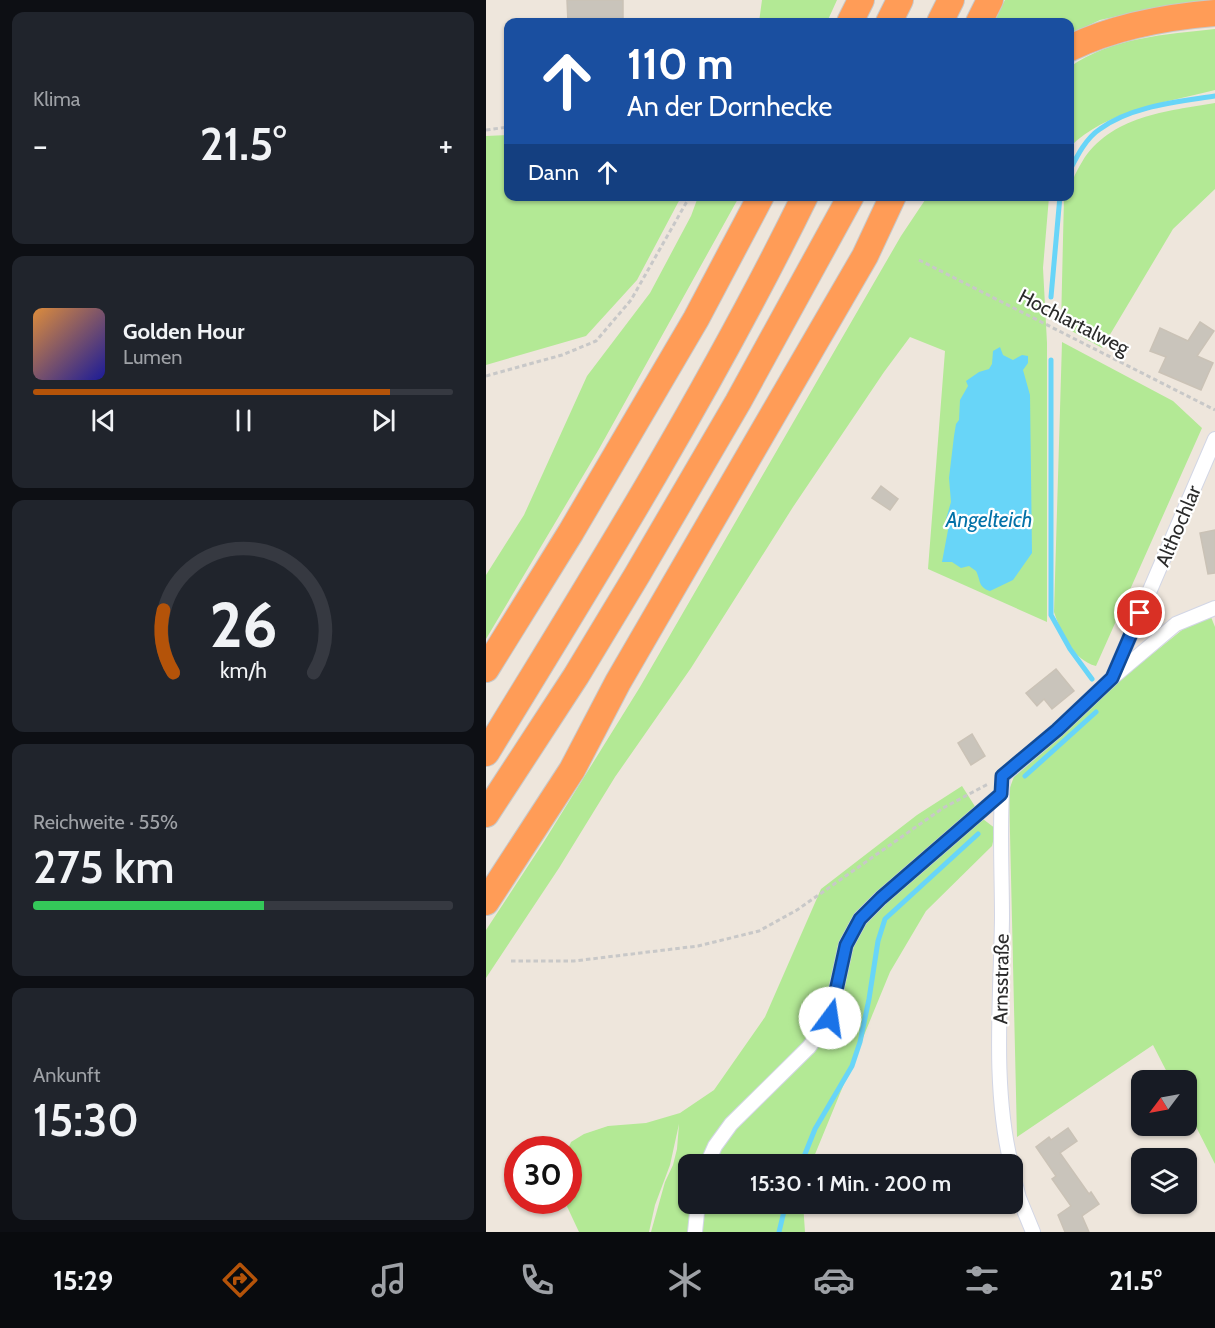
<!DOCTYPE html>
<html lang="de">
<head>
<meta charset="utf-8">
<style>
  :root { --surface:#171b24; --page:#20242c; --text:#f1f3f6; --muted:#9ea1a6; --line:#363941; --accent:#b45309 }
  body { margin:0; font-family:Cabin,sans-serif; background:var(--page); color:var(--text); height:100vh; display:flex; flex-direction:column; font-size:22px; white-space:nowrap }
  * { box-sizing:border-box; margin:0 }
  p { font-size:20px; color:var(--muted) }
  .icon { flex:none; width:33px; height:33px; fill:none; stroke:currentColor; stroke-width:2; stroke-linecap:round; stroke-linejoin:round }
  .map { position:relative; flex:1; overflow:hidden }
  .details { display:flex; flex-direction:column; gap:12px; padding:12px; background:#0d0f14; width:486px }
  .details>* { flex:none }
  .guide { position:absolute; left:18px; top:18px; width:570px; height:183px; border-radius:12px; box-shadow:0 2px 4px #0004; background:#1a4fa0; color:#fff; overflow:hidden }
  .needle { width:39px; rotate:238deg }
  .buttons { position:absolute; left:645px; top:1070px; display:grid; gap:12px }
  .buttons a { display:grid; place-items:center; width:66px; height:66px; border-radius:12px; background:var(--surface); box-shadow:0 2px 4px #0004; font-size:30px }
  .speed { position:absolute; left:18px; top:1136px; display:flex; gap:12px; font-size:30px; font-weight:700; text-align:center }
  .speed>* { display:grid; place-content:center; width:78px; height:78px; border-radius:50%; background:var(--surface); box-shadow:0 2px 4px #0004; line-height:1 }
  .speed .limit { border:9px solid #d22; background:#fff; color:#111 }
  .pin { position:absolute; display:grid; place-items:center; width:51px; height:51px; color:#fff; margin:-26px; border:3px solid #fff; border-radius:50%; box-shadow:0 2px 6px #0007 }
  .me { position:absolute; width:66px; margin:-33px; rotate:14deg; stroke-linejoin:round; filter:drop-shadow(0 0 4px #0008) }
  .turn { display:flex; align-items:center; gap:21px; height:126px; padding:0 24px; font-size:27px }
  .turn .icon { width:78px; height:78px; stroke-width:2.5 }
  .turn b { display:block; font-size:42px; line-height:51px }
  .then { display:flex; align-items:center; height:57px; padding:0 24px; background:#0003; gap:12px; font-size:22px }
  .big { font-size:45px; font-weight:600; line-height:1.1 }
  .details .card { flex:1; display:flex; flex-direction:column; justify-content:center; gap:9px; min-width:0; padding:0 21px; border-radius:12px; background:var(--page) }
  .details .dial { align-items:center; gap:0 }
  .dial svg { height:156px; overflow:visible; fill:none; stroke:var(--line); stroke-width:7; stroke-linecap:round; text-anchor:middle }
  .dial text { fill:var(--text); stroke:none }
  .song { display:flex; align-items:center; gap:18px }
  .cover { width:72px; height:72px; border-radius:9px; background:linear-gradient(135deg,hsl(30 70% 55%),hsl(240 70% 35%)) }
  .played { height:6px; border-radius:3px; background:linear-gradient(90deg,var(--accent) 85%,var(--line) 85%) }
  .keys { display:flex; justify-content:space-around; direction:ltr }
  .heat { display:flex; justify-content:space-between; align-items:center; font-size:33px; direction:ltr }
  .charge { height:9px; border-radius:4px; background:linear-gradient(90deg,#34c759 55%,var(--line) 0) }
  .trip { position:absolute; left:192px; top:1154px; width:345px; height:60px; border-radius:12px; background:var(--surface); box-shadow:0 2px 4px #0004; font-weight:600; line-height:60px; text-align:center }
  .tabs { display:flex; height:96px; justify-content:space-around; align-items:center; background:#090b0e; color:var(--muted) }
  .tabs .icon { width:42px; height:42px }
  .tabs .selected { color:var(--accent) }
  .tabs b { font-size:27px; color:var(--text) }
  main { display:flex; flex:1; min-height:0 }
  .map>svg:first-child { display:block }
  .green { fill:#b3e995 }
  .water { fill:#68d5f8 }
  .lines { fill:none; stroke-linecap:round; stroke-linejoin:round }
  .stream { stroke:#68d5f8; stroke-width:5 }
  .building { fill:#c9c4bb; stroke:#cac2b6; stroke-width:1.5 }
  .street-casing { stroke:#d2d6e5; stroke-width:16 }
  .highway-casing { stroke:#c8c8c8; stroke-width:28 }
  .path { stroke:#c8c8c8; stroke-width:3; stroke-dasharray:4.5 3; stroke-linecap:butt }
  .street { stroke:#fff; stroke-width:14 }
  .highway { stroke:#ff9c57; stroke-width:26 }
  .route-casing { stroke:#114b97; stroke-width:15 }
  .route { stroke:#1a73e8; stroke-width:10 }
  .labels { text-anchor:middle; stroke-width:4.5; stroke-linejoin:round; paint-order:stroke }
  .street-label { font-size:20px; fill:#2b2b2b; stroke:#fff }
  .water-label { font-size:21px; font-style:italic; fill:#0372a8; stroke:#fff }
</style>
</head>
<body>
<main>
<section class="details">
<div class="card"><p>Klima</p>
<div class="heat"><a>−</a><b class="big">21.5°</b><a>+</a></div>
</div>
<div class="card">
<div class="song"><i class="cover"></i><div><b>Golden Hour</b><p>Lumen</p></div></div>
<div class="played"></div>
<div class="keys"><svg class="icon" aria-label="previous" viewBox="0 0 24 24"><path d="M18 5L8 12l10 7zM5 5v14"/></svg><svg class="icon" aria-label="pause" viewBox="0 0 24 24"><path d="M8 5v14M16 5v14"/></svg><svg class="icon" aria-label="next" viewBox="0 0 24 24"><path d="M6 5l10 7-10 7zM19 5v14"/></svg></div>
</div>
<div class="card dial"><svg viewBox="0 0 100 80">
<path d="M14 69A42 42 0 1 1 86 69"/>
<path d="M14 69A42 42 0 0 1 9 37" stroke="#b45309"/>
<text x="50" y="56" font-size="32" font-weight="700">26</text>
<text x="50" y="72" font-size="11">km/h</text>
</svg></div>
<div class="card"><p>Reichweite · 55%</p><b class="big">275 km</b><div class="charge"></div></div>
<div class="card"><p>Ankunft</p><b class="big">15:30</b></div>
</section>
<div class="map">
<svg width="729" height="1232" viewBox="0 0 729 1232">
  <rect width="100%" height="100%" fill="#eee6dc"/>
  <!-- green -->
  <path class="green" d="M 276,0 L 351,0 L 341,22 L 273,22 Z
    M 519,0 L 729,0 L 729,3 L 664,9 L 614,20 L 584,34 L 584,22 L 507,22 Z
    M 729,29 L 729,90 C 681,102 619,111 584,147 L 584,67 C 624,38 681,34 729,29 Z
    M 729,103 L 729,189 L 687,229 L 616,348 L 575,325 L 578,197 L 584,196 C 584,183 589,174 596,162 C 624,116 681,111 729,103 Z
    M 22,135 L 22,196 L 195,197 L 151,280 L 100,336 L 0,365 L 0,136 Z
    M 212,197 L 253,197 L 113,449 L 0,639 L 0,575 L 38,515 L 101,376 L 164,293 L 205,216 Z
    M 441,197 L 563,197 L 557,268 L 561,343 L 561,622 L 442,569 L 459,351 L 424,337 L 398,372 L 307,507 L 205,668 L 129,777 L 73,868 L 0,978 L 0,930 L 59,840 L 154,687 L 415,236 Z
    M 576,342 L 687,401 L 716,428 L 610,666 C 587,660 575,633 568,612 Z
    M 725,617 L 729,627 L 729,1164 L 701,1109 L 700,1080 L 685,1080 L 667,1045 L 531,1137 L 523,790 L 529,774 L 623,689 L 701,626 Z
    M 476,786 L 497,819 L 510,829 L 506,846 L 440,911 L 404,972 L 325,1164 L 202,1164 L 202,1203 L 317,1203 L 319,1232 L 165,1232 L 179,1182 L 187,1165 L 191,1149 L 193,1124 L 184,1165 L 169,1205 L 163,1232 L 93,1232 L 78,1200 L 82,1200 L 82,1149 L 85,1142 L 98,1134 L 122,1126 L 160,1123 L 194,1113 L 228,1090 L 279,1017 L 335,889 L 431,815 Z"/>
  <!-- water -->
  <path class="water" d="M 514,347 L 517,355 L 527,360 L 536,355 L 542,356 L 542,363 L 537,370 L 544,395 L 546,553 L 527,580 L 504,591 C 492,587 495,581 490,571 L 483,566 L 475,568 L 466,562 L 456,562 L 462,530 L 460,519 L 465,502 L 463,478 L 468,436 L 470,424 L 473,420 L 474,400 L 482,386 L 480,381 L 493,372 L 503,369 L 506,364 L 507,351 Z"/>
  <g class="lines">
    <!-- stream -->
    <path class="stream" d="M 584,170 C 591,156 600,138 614,129 C 645,106 691,102 729,96
      M 565,297 L 574,196
      M 565,360 L 565,615 L 584,649 L 606,679
      M 539,776 L 610,712
      M 315,1164 L 329,1129 L 366,1066 L 374,1042 L 383,999 L 392,941 L 399,919 L 492,834
      M 293,1232 L 300,1203"/>
  </g>
  <!-- building -->
  <path class="building" d="M 81,0 L 137,0 L 137,22 L 82,22 Z
    M 714,322 L 728,331 L 711,356 L 727,363 L 715,390 L 673,372 L 680,357 L 664,351 L 674,328 L 702,341 Z
    M 395,486 L 412,499 L 404,510 L 386,498 Z
    M 729,530 L 729,573 L 722,574 L 714,533 Z
    M 570,669 L 588,691 L 566,709 L 558,699 L 551,706 L 540,693 Z
    M 486,734 L 499,756 L 485,765 L 472,743 Z
    M 582,1128 L 591,1141 L 574,1153 L 603,1194 L 605,1192 L 613,1204 L 596,1216 L 603,1232 L 579,1232 L 572,1215 L 585,1206 L 566,1179 L 570,1176 L 550,1147 L 563,1137 L 565,1140 Z"/>
  <g class="lines">
    <!-- street casing -->
    <g class="street-casing">
      <path id="street" d="M 627,676 L 729,439
        M 221,1164 L 229,1146 L 245,1124 L 323,1047 L 344,1018 L 360,945 L 374,919 L 395,898 L 515,794
        M 525,1164 C 506,1085 515,998 516,918 C 516,870 513,823 517,776 L 571,730 L 626,678 L 690,624 L 729,608
        M 526,1171 L 533,1198 L 547,1232
        M 209,1232 L 212,1203"/>
    </g>
    <!-- highway casing -->
    <g class="highway-casing">
      <path id="highway" d="M 364,22 L 375,0
        M 403,22 L 414,0
        M 454,22 L 465,0
        M 493,22 L 504,0
        M 584,48 C 628,27 680,17 729,13
        M 0,669 L 85,532 L 210,319 L 275,196
        M 0,753 C 112,571 225,388 319,196
        M 0,814 L 90,676 L 151,575 L 252,402 L 365,196
        M 0,902 L 86,770 L 132,682 L 379,256 L 407,196"/>
    </g>
    <!-- path -->
    <path class="path" d="M 0,130 L 22,127
      M 433,260 L 729,410
      M 0,376 L 76,355 L 110,341 L 145,300 L 204,196
      M 25,961 L 88,961 L 212,946 L 273,931 L 311,910 L 457,808 L 502,784"/>
    <!-- street -->
    <use href="#street" class="street"/>
    <!-- highway -->
    <use href="#highway" class="highway"/>
  </g>
  <g class="lines">
    <!-- route casing -->
    <g class="route-casing">
      <path id="route" d="M 344,1018 L 360,945 L 374,919 L 395,898 L 515,794 L 516,776 L 571,730 L 626,678 L 654,613"/>
    </g>
    <!-- route -->
    <use href="#route" class="route"/>
  </g>
  <g class="labels">
    <!-- street labels -->
    <g class="street-label">
      <text transform="translate(588 322) rotate(27)" y="7">Hochlartalweg</text>
      <text transform="translate(692 526) rotate(-67)" y="7">Althochlar</text>
      <text transform="translate(515 979) rotate(-89)" y="7">Arnsstraße</text>
    </g>
    <!-- water labels -->
    <g class="water-label">
      <text x="503" y="527">Angelteich</text>
    </g>
  </g>
</svg>
<div class="buttons">
<a><svg class="needle" viewBox="-14 -14 28 28"><path d="M0-13l5 13h-10z" fill="#e53935"/><path d="M0 13l5-13h-10z" fill="#9ea1a6"/></svg></a>
<a><svg class="icon" aria-label="layers" viewBox="0 0 24 24"><path d="M12 4l9 5-9 5-9-5zM3 14l9 5 9-5"/></svg></a>
</div>
<div class="speed"><div class="limit">30</div></div>
<div class="pin" style="left:654px;top:613px;background:#d93025"><svg class="icon" aria-label="arrive" viewBox="0 0 24 24"><path d="M6 21V4h12l-3 4 3 4H6"/></svg></div>
<svg class="me" style="left:344px;top:1018px" viewBox="-20 -20 40 40"><circle r="19" fill="#fff"/><path d="M0-13L10 11 0 6-10 11z" fill="#1a73e8"/></svg>
<div class="trip">15:30 · 1 Min. · 200 m</div>
<div class="guide">
<div class="turn"><svg class="icon" aria-label="ahead" viewBox="0 0 24 24"><path d="M12 20V5M6 11l6-6 6 6"/></svg><div><b>110 m</b>An der Dornhecke</div></div>
<div class="then">Dann<svg class="icon" aria-label="ahead" viewBox="0 0 24 24"><path d="M12 20V5M6 11l6-6 6 6"/></svg></div>
</div>
</div>
</main>
<nav class="tabs">
<b>15:29</b>
<svg class="icon selected" aria-label="directions" viewBox="0 0 24 24"><path d="M12 3l9 9-9 9-9-9zM9 14v-3h6M13 9l2 2-2 2"/></svg>
<svg class="icon" aria-label="music" viewBox="0 0 24 24"><path d="M9 18V5l10-2v13"/><circle cx="6" cy="18" r="3"/><circle cx="16" cy="16" r="3"/></svg>
<svg class="icon" aria-label="phone" viewBox="0 0 24 24"><path d="M5 4h4l2 5-3 2q2 4 5 5l2-3 5 2v4C11 20 4 13 5 4z"/></svg>
<svg class="icon" aria-label="climate" viewBox="0 0 24 24"><path d="M12 3v18M4 7l16 10M4 17L20 7"/></svg>
<svg class="icon" aria-label="car" viewBox="0 0 24 24"><path d="M5 17H2v-5l4-1 3-4h7l3 4 3 1v5h-3M9 17h6M6 11h13"/><circle cx="7" cy="17" r="2"/><circle cx="17" cy="17" r="2"/></svg>
<svg class="icon" aria-label="filters" viewBox="0 0 24 24"><path d="M4 7h16M4 17h16"/><circle cx="9" cy="7" r="2"/><circle cx="15" cy="17" r="2"/></svg>
<b>21.5°</b>
</nav>
</body>
</html>
